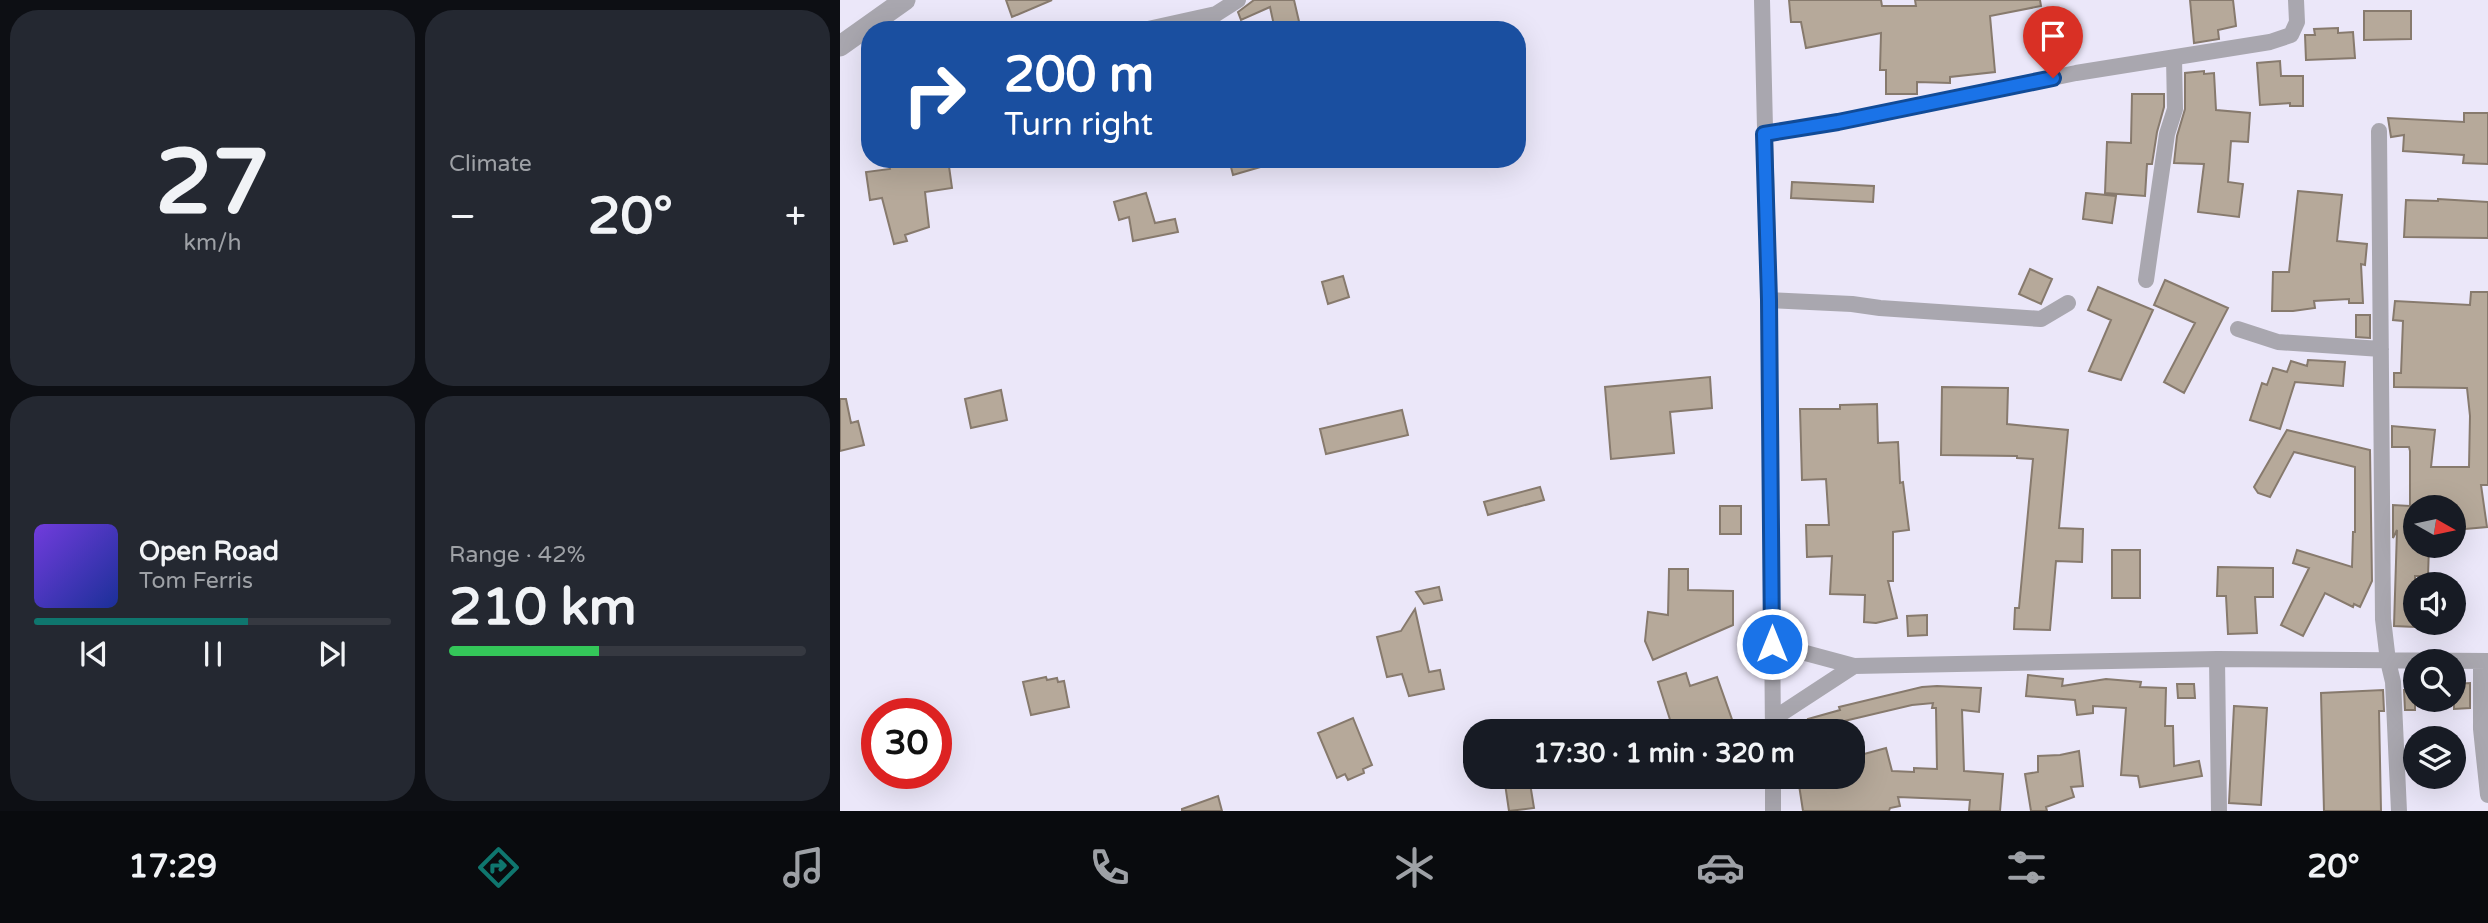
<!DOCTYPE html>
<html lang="en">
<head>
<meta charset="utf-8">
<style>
  :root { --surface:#171b24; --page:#242831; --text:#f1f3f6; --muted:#9ea1a6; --line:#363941; --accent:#0f766e }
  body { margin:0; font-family:"Varela Round",sans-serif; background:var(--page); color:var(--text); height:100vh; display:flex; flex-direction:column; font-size:26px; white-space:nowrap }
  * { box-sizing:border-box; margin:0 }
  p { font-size:23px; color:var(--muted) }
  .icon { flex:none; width:38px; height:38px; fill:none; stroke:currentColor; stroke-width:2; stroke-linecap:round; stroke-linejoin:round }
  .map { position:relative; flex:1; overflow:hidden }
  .sheet { display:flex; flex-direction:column; gap:10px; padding:10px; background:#0d0f14; width:840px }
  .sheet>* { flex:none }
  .hud { position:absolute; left:21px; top:21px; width:665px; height:147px; border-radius:28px; box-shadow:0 7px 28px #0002; background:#1a4fa0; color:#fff; overflow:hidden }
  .needle { width:46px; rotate:99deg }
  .tools { position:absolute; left:1563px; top:495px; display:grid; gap:14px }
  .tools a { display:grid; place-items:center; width:63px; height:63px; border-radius:50%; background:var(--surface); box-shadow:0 7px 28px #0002; font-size:35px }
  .speed { position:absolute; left:21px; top:698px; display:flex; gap:14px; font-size:35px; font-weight:700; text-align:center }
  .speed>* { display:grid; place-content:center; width:91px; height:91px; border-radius:50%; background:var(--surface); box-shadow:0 7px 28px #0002; line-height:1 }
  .speed .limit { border:10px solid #d22; background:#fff; color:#111 }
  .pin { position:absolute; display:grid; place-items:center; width:60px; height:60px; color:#fff; margin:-72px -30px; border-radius:50% 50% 50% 0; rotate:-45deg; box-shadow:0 0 7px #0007 }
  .pin .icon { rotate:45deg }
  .me { position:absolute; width:77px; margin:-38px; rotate:0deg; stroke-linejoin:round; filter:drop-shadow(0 0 5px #0008) }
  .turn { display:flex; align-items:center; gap:24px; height:147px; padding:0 28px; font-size:32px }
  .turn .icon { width:91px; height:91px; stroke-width:2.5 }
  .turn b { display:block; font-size:49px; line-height:60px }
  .big { font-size:52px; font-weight:800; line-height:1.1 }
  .sheet .card { flex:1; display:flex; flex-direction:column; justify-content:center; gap:10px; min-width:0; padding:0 24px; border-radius:28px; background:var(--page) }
  .sheet .dial { align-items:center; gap:0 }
  .dial b { font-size:91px; line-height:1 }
  .song { display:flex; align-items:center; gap:21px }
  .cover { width:84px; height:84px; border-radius:10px; background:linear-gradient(135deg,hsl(260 70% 55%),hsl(230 70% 35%)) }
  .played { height:7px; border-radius:4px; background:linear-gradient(90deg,var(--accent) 60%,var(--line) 60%) }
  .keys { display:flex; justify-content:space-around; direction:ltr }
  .heat { display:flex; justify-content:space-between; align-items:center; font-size:38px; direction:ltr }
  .charge { height:10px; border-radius:5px; background:linear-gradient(90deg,#34c759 42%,var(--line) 0) }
  .sheet .tiles { flex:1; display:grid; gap:10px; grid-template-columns:repeat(2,1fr) }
  .trip { position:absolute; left:623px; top:719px; width:402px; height:70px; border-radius:28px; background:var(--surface); box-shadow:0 7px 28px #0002; font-weight:800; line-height:70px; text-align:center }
  .menu { display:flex; height:112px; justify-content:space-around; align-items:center; background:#090b0e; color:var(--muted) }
  .menu .icon { width:49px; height:49px }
  .menu .active { color:var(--accent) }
  .menu b { font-size:32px; color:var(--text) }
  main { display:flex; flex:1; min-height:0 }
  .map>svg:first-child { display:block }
  .building { fill:#b6a99a; stroke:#877a6d; stroke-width:2 }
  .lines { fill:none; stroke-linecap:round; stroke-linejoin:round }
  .minor { stroke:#a9a7af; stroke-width:16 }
  .tertiary { stroke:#a9a7af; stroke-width:21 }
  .route-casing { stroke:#114b97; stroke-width:18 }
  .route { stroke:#1a73e8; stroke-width:12 }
</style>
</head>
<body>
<main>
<section class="sheet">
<div class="tiles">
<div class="card dial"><b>27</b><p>km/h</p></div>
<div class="card"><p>Climate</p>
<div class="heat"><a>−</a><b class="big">20°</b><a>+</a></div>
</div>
<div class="card">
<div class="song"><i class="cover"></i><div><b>Open Road</b><p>Tom Ferris</p></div></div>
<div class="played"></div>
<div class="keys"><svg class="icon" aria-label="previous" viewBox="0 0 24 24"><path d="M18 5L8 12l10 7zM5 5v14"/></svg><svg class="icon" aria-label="pause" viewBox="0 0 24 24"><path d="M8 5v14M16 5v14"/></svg><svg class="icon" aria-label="next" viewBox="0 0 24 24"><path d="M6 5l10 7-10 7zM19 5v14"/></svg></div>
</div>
<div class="card"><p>Range · 42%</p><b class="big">210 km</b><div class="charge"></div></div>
</div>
</section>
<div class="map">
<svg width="1648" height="811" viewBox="0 0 1648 811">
  <rect width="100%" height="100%" fill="#ebe7f9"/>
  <!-- building -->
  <path class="building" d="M 166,0 L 212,0 L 172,17 Z
    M 414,0 L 454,0 L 461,30 L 435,30 L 430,7 L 401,20 L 398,12 Z
    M 949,0 L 1041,0 L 1042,6 L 1076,6 L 1075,0 L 1200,0 L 1201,6 L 1150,16 L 1155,72 L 1110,77 L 1110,83 L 1077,82 L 1077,94 L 1046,94 L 1046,70 L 1040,70 L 1041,33 L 966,48 L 961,22 L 951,22 Z
    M 1350,0 L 1393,0 L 1396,26 L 1378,30 L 1379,39 L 1354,43 Z
    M 1524,11 L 1571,11 L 1571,39 L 1524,40 Z
    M 1498,28 L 1498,33 L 1513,32 L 1515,58 L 1466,60 L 1465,35 L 1475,35 L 1474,29 Z
    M 1440,61 L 1441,76 L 1463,76 L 1463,106 L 1450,106 L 1450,103 L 1420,105 L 1417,63 Z
    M 1364,71 L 1364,74 L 1374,73 L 1376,110 L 1410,113 L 1408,142 L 1391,141 L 1388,182 L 1403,184 L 1399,217 L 1358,212 L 1364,164 L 1334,163 L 1337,136 L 1345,109 L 1345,73 Z
    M 1292,94 L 1324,94 L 1324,107 L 1317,132 L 1312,164 L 1307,164 L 1305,196 L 1265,193 L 1267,142 L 1291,143 Z
    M 1624,113 L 1648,113 L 1648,164 L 1623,163 L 1624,155 L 1563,151 L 1564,135 L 1551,137 L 1548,118 L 1624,122 Z
    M 48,159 L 108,159 L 112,188 L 85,192 L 89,227 L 65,235 L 67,241 L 54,244 L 42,198 L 30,200 L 26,172 L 50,169 Z
    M 389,159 L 433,159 L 434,163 L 393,175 Z
    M 952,182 L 1034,186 L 1033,202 L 951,198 Z
    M 1458,191 L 1502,195 L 1497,241 L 1527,244 L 1525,265 L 1521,264 L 1523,303 L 1509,303 L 1509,299 L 1474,301 L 1475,308 L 1453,311 L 1432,311 L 1433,272 L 1449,272 Z
    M 306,193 L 315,223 L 335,219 L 338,232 L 293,241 L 289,217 L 279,220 L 274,202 Z
    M 1246,193 L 1276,196 L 1272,223 L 1243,219 Z
    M 1598,199 L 1648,202 L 1648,238 L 1564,237 L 1566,200 L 1598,201 Z
    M 1190,269 L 1212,279 L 1201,304 L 1179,294 Z
    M 503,276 L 509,297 L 488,304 L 482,282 Z
    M 1325,280 L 1388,308 L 1344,393 L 1324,382 L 1355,323 L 1314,305 Z
    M 1258,287 L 1313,310 L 1281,380 L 1249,371 L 1271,320 L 1248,310 Z
    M 1631,292 L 1648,292 L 1648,485 L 1641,485 L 1647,527 L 1614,530 L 1614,508 L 1575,508 L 1575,546 L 1589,546 L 1588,576 L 1575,576 L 1575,627 L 1554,626 L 1557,530 L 1553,538 L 1553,505 L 1570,506 L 1570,451 L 1569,447 L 1552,447 L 1552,426 L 1595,430 L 1591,467 L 1629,467 L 1630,416 L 1627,388 L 1554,387 L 1554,373 L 1561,373 L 1563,321 L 1553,320 L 1555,301 L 1630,305 Z
    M 1516,315 L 1530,315 L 1530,338 L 1516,337 Z
    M 1468,360 L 1505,362 L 1503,386 L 1455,382 L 1440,429 L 1410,420 L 1422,383 L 1427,385 L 1433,368 L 1447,372 L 1451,361 L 1467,366 Z
    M 870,377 L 872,408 L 830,412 L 834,453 L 771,459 L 765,387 Z
    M 1102,387 L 1168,388 L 1167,424 L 1228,430 L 1219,528 L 1243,529 L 1242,562 L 1216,561 L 1210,630 L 1174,629 L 1175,608 L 1179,608 L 1193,459 L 1177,458 L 1177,456 L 1101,455 Z
    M 161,390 L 167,420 L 131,428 L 125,399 Z
    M 0,399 L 6,399 L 11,423 L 18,421 L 24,445 L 0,451 Z
    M 1037,404 L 1038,443 L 1058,442 L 1060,483 L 1063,482 L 1069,530 L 1053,532 L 1053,581 L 1048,581 L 1057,618 L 1036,623 L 1024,622 L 1025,595 L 990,594 L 992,556 L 967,557 L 966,525 L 989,525 L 986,479 L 962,480 L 960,409 L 1000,409 L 1000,405 Z
    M 562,410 L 568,435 L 486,454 L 480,429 Z
    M 1447,430 L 1530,450 L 1532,581 L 1520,607 L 1514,604 L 1513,607 L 1485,593 L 1463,636 L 1441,625 L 1469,568 L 1453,563 L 1457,550 L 1512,567 L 1513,532 L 1515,532 L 1515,467 L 1454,452 L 1430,497 L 1418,493 L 1414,487 Z
    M 700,487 L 704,500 L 648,515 L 644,502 Z
    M 880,506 L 901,506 L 901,534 L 880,534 Z
    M 1272,550 L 1300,550 L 1300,598 L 1272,598 Z
    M 1378,567 L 1433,568 L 1433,597 L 1415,597 L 1417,633 L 1388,634 L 1386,596 L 1377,596 Z
    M 829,569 L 848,569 L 848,590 L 893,591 L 893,625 L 813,660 L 805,641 L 808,612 L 828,615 Z
    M 599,587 L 602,600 L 584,604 L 576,592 Z
    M 575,609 L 589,672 L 600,670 L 604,689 L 569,696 L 562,674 L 547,677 L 537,637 L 561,631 Z
    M 1087,615 L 1087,635 L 1068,636 L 1067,616 Z
    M 846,673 L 850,686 L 877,677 L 895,728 L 884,732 L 834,732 L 818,682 Z
    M 1188,675 L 1223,679 L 1222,686 L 1266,679 L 1301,682 L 1300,687 L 1326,688 L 1325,726 L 1333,726 L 1334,766 L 1359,761 L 1362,776 L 1300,787 L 1298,776 L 1281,775 L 1286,708 L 1253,706 L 1253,713 L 1237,715 L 1235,700 L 1186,696 Z
    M 206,677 L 207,680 L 217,678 L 218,682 L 224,681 L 229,707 L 191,715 L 183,682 Z
    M 1630,683 L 1630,708 L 1614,709 L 1614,684 Z
    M 1337,684 L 1354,684 L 1355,698 L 1338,698 Z
    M 1097,686 L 1141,688 L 1139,712 L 1122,710 L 1124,771 L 1163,774 L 1160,811 L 1129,811 L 1130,800 L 1058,797 L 1060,806 L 1050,808 L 1049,811 L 963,811 L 959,785 L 985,777 L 1013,777 L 1013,757 L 1046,748 L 1052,771 L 1074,772 L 1074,768 L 1097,769 L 1096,708 L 1092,708 L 1093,703 L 1072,705 L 1000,722 L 1003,732 L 971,732 L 968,719 L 1000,710 L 999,707 L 1082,687 Z
    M 1575,689 L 1575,710 L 1565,710 L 1564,690 Z
    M 1543,690 L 1544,711 L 1539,711 L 1541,811 L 1484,811 L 1481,693 Z
    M 1394,706 L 1427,708 L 1421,805 L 1389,803 Z
    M 513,718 L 532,765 L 523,769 L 524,773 L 508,780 L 505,774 L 497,778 L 478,733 Z
    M 1239,751 L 1243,786 L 1231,787 L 1234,797 L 1206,807 L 1207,811 L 1191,811 L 1185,774 L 1198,772 L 1198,756 L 1220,755 Z
    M 664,777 L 689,777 L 694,808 L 669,811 Z
    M 378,796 L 382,811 L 342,811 L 342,809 Z"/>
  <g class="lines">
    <!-- minor -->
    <path class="minor" d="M 922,0 L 929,300 L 933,732
      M 308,29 L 376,14 L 398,0
      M 1539,131 L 1543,619 L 1548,661 L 1553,682 L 1559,811
      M 924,134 L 998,122 L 1236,73 L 1430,42 L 1451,35 L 1457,22 L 1456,0
      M 1306,280 L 1327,134 L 1335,109 L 1334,58
      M 929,300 L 1012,304 L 1040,308 L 1201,319 L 1228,303
      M 1398,329 L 1438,342 L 1541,349
      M 932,644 L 1014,666 L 1377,659 L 1648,661
      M 1377,659 L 1379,811
      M 1641,661 L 1641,729 L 1648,795
      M 933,719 L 1014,666
      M 933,777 L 933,811"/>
    <!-- tertiary -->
    <path class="tertiary" d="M 0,46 L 65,0"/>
  </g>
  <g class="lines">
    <!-- route casing -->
    <g class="route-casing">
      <path id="route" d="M 932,644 L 929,300 L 924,134 L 998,122 L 1213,78"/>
    </g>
    <!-- route -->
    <use href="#route" class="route"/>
  </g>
</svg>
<div class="tools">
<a><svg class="needle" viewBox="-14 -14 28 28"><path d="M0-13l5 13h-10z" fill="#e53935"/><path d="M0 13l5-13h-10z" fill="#9ea1a6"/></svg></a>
<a><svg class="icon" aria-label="sound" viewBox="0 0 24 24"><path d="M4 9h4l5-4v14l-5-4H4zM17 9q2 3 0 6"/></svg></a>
<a><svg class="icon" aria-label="search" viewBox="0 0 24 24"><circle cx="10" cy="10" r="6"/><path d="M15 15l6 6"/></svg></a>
<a><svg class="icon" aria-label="layers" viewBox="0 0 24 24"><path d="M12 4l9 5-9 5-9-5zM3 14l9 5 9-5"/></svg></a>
</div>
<div class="speed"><div class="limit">30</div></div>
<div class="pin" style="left:1213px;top:78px;background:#d93025"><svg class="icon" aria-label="arrive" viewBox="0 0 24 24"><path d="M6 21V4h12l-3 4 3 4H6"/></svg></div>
<svg class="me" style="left:932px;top:644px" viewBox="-20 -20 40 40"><circle r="17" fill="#1a73e8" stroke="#fff" stroke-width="3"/><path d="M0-11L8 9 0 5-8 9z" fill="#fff"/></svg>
<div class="trip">17:30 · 1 min · 320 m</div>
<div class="hud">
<div class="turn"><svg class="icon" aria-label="right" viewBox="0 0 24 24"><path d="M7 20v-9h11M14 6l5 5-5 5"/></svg><div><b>200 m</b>Turn right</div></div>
</div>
</div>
</main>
<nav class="menu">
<b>17:29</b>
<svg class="icon active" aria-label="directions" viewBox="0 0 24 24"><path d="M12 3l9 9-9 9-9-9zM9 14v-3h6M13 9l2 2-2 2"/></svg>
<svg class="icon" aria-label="music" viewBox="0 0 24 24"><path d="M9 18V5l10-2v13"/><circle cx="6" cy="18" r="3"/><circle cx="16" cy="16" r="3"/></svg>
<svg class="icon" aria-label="phone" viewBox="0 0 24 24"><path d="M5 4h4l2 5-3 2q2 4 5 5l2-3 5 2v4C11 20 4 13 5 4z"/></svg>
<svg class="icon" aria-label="climate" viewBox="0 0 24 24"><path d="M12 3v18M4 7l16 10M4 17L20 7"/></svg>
<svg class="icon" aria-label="car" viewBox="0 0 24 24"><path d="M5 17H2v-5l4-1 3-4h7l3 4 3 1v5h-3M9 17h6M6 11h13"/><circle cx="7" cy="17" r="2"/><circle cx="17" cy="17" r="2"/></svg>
<svg class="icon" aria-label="filters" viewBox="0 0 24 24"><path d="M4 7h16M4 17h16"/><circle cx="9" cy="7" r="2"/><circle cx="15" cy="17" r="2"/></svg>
<b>20°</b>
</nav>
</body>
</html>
